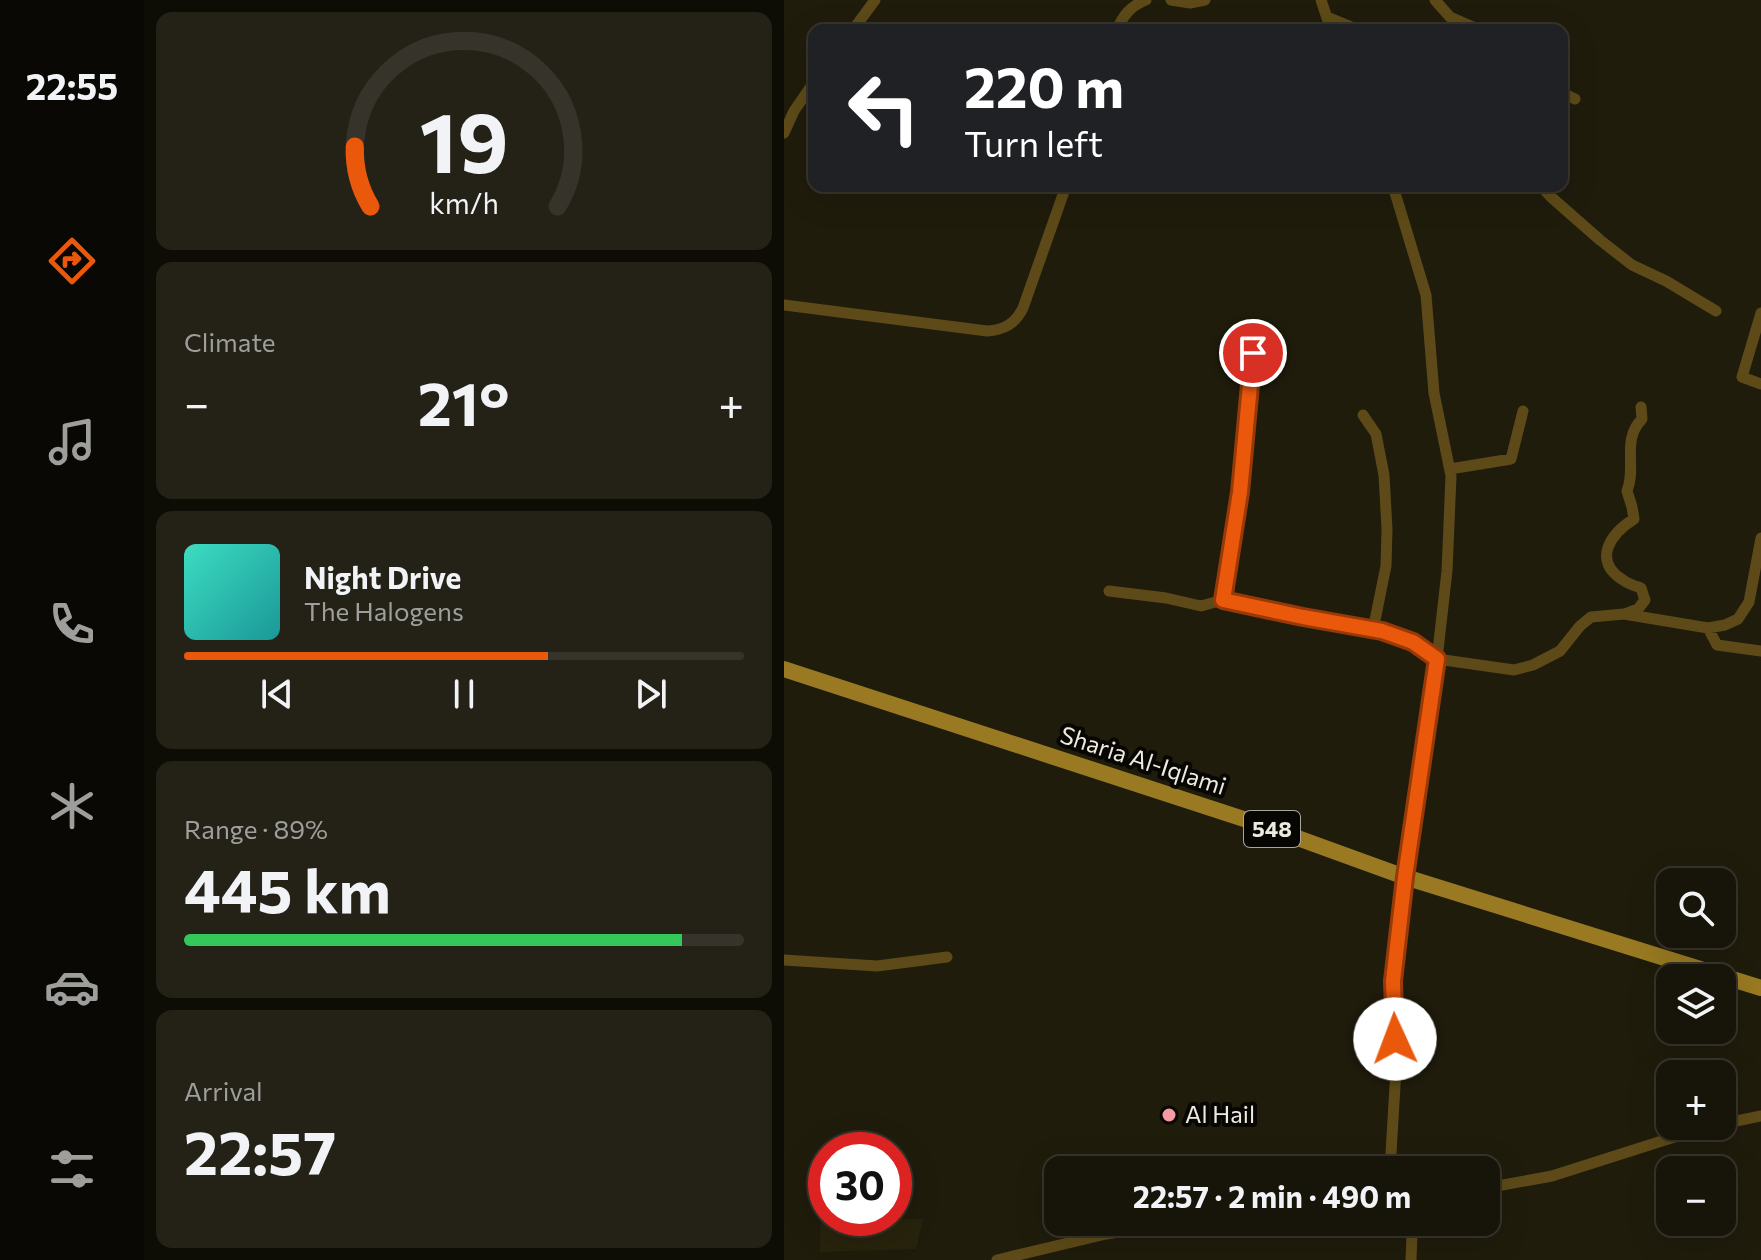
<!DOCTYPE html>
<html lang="en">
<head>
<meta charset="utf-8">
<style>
  :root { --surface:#171509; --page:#242217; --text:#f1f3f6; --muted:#9e9f9c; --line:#36342a; --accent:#ea580c }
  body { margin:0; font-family:Commissioner,sans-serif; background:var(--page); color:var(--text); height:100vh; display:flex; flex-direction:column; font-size:30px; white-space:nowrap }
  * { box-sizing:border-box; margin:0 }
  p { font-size:26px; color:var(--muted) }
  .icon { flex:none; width:44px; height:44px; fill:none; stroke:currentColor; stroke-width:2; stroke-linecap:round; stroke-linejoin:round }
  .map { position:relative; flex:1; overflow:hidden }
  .details { display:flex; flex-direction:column; gap:12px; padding:12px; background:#0d0c05; width:640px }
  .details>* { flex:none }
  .guide { position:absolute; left:24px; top:24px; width:760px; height:168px; border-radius:16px; box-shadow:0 8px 32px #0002,0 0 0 2px var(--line); background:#202124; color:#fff; overflow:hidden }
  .controls { position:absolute; left:872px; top:868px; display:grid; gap:16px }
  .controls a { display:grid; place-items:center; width:80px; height:80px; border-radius:16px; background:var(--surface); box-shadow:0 8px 32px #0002,0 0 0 2px var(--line); font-size:40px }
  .speed { position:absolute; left:24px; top:1132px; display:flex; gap:16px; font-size:40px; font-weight:700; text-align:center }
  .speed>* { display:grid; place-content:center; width:104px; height:104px; border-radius:50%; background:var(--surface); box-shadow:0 8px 32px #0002,0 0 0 2px var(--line); line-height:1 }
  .speed .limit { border:12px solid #d22; background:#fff; color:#111 }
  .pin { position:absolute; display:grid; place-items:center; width:68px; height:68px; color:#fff; margin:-34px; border:4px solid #fff; border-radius:50%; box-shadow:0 2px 8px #0007 }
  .me { position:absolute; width:88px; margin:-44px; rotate:358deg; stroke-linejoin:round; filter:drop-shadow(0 0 6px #0008) }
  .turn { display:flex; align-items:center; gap:28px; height:168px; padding:0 24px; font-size:36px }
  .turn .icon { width:104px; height:104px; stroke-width:2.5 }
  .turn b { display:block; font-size:56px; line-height:68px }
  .big { font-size:60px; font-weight:700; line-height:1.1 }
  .details .card { flex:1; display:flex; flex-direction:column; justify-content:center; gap:12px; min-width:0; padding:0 28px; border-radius:16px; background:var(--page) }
  .details .dial { align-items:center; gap:0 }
  .dial svg { height:208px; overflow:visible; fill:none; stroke:var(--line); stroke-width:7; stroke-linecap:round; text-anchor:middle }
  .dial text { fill:var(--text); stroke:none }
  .song { display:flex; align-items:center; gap:24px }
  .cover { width:96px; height:96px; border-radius:12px; background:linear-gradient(135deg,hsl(170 70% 55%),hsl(180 70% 35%)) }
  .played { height:8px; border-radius:4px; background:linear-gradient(90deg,var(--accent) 65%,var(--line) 65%) }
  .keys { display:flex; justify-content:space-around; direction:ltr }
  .heat { display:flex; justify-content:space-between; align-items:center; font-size:44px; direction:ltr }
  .charge { height:12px; border-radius:6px; background:linear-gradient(90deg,#34c759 89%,var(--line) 0) }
  .trip { position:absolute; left:260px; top:1156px; width:456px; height:80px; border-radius:16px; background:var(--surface); box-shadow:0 8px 32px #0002,0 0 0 2px var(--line); font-weight:700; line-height:80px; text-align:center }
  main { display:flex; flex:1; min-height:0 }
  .dock { display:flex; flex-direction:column; width:144px; justify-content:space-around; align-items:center; background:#090804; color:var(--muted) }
  .dock .icon { width:56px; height:56px }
  .dock .on { color:var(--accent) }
  .dock b { font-size:36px; color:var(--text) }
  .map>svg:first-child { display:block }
  .built { fill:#28230c }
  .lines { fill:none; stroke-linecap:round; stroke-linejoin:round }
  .minor { stroke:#5d4a18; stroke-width:11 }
  .primary { stroke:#997a22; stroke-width:16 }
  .route-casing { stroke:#983908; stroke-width:20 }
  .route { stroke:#ea580c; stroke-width:14 }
  .poi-dot { fill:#f49aa5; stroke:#080602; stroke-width:3 }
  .labels { text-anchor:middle; stroke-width:8; stroke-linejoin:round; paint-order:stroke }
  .shield { fill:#080602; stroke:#a8a69e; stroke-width:2 }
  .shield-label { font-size:22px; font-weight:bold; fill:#edebe1 }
  .street-label { font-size:24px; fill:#edebe1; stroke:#080602 }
  .poi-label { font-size:24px; fill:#edebe1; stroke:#080602; text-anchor:start }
</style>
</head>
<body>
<main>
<nav class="dock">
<b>22:55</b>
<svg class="icon on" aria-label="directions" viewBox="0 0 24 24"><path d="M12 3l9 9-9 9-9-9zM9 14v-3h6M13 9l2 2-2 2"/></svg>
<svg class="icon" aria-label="music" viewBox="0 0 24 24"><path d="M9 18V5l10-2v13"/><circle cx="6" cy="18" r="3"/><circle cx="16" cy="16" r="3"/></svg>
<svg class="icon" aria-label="phone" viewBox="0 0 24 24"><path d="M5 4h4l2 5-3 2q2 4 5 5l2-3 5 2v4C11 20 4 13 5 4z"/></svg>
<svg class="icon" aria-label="climate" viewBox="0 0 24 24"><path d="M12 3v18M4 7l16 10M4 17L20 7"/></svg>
<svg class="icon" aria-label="car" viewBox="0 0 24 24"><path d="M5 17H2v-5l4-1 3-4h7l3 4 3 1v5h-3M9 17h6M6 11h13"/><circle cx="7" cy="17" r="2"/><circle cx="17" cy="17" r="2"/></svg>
<svg class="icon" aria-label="filters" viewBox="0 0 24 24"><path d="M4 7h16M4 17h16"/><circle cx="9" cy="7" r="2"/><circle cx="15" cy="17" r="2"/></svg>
</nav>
<section class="details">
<div class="card dial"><svg viewBox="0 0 100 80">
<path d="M14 69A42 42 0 1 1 86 69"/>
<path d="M14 69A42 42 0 0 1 8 46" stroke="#ea580c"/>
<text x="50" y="56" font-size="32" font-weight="700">19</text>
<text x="50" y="72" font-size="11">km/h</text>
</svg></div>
<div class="card"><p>Climate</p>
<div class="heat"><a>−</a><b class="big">21°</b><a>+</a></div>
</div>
<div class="card">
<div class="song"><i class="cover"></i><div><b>Night Drive</b><p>The Halogens</p></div></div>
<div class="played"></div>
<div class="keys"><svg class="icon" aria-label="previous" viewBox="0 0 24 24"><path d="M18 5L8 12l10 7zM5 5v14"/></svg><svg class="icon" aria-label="pause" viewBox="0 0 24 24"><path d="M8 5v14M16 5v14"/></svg><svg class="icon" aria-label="next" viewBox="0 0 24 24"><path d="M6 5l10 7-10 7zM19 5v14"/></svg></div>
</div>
<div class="card"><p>Range · 89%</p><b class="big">445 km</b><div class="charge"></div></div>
<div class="card"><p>Arrival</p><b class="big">22:57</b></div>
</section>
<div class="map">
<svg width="977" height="1260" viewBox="0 0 977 1260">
  <rect width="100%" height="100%" fill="#1f1c0c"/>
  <!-- built -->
  <path class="built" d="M 37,1215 L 42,1215 L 42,1218 L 139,1219 L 132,1249 L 36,1252 Z"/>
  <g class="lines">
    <!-- minor -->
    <path class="minor" d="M 387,0 L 406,3 L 421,0
      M 537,0 L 547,30
      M 651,0 L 666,17 L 696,30
      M 543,17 L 575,30
      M 69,30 L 91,0
      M 333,30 C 339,15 347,6 362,0
      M 778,93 L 791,99
      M 0,133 L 10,111 L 30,82
      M 757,186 L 767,197 L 816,240 L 848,265 L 882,281 L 932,311
      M 0,305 L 203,331 C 220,330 231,324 239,308 L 282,186
      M 977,313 L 958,377 L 977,384
      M 579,415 L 592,434 L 600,475 L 603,529 L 602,566 L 589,630
      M 666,469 L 727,459 L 739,411
      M 325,591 L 382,598 L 417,606 L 439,600 L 519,617 L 598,631 L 629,642 L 653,659 L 730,670 L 749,665 L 776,651 L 796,626 L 807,617 L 840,614 L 924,628 L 941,625 L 954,619 L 965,602 L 977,538
      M 439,600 L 456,492 L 469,353
      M 841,614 L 854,609 L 861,600 L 857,588 C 851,586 844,584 839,580 C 808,561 826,534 850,519 L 848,507 L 843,491 C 853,467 837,440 858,419 L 857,407
      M 924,628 L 933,645 L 977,651
      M 0,960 L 93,966 L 163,957
      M 938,1124 L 977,1116
      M 606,1170 L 612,1069 L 609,981 L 621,877 L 653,659 L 663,571 L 667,476 L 650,393 L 642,295 L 609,186
      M 702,1188 L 768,1176 L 925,1126
      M 626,1222 L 628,1235 L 627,1260
      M 213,1260 L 322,1234 L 394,1222"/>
    <!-- primary -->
    <path class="primary" d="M 0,669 L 472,823 L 621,877 L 977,988"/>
  </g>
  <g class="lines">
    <!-- route casing -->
    <g class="route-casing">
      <path id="route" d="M 469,353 L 456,492 L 439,600 L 519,617 L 598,631 L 629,642 L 653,659 L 621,877 L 609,981 L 611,1039"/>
    </g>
    <!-- route -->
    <use href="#route" class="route"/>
  </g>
  <!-- markers -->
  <circle class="poi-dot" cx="385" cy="1115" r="8"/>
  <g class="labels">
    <!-- shield labels -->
    <rect class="shield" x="460" y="811" width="56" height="36" rx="6"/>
    <g class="shield-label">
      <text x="488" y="837">548</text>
    </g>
    <!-- street labels -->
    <g class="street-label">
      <text transform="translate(359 761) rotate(18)" y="8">Sharia Al-Iqlami</text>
    </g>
    <!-- poi labels -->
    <g class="poi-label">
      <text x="401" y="1123">Al Hail</text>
    </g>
  </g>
</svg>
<div class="controls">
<a><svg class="icon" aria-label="search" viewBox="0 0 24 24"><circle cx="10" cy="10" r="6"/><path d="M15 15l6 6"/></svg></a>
<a><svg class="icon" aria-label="layers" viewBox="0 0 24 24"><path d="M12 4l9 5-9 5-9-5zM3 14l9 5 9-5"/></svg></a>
<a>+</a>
<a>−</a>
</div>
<div class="speed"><div class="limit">30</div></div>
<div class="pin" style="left:469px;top:353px;background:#d93025"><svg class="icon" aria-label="arrive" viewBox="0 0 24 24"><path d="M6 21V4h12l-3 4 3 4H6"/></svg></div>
<svg class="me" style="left:611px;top:1039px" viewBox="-20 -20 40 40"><circle r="19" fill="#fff"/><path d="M0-13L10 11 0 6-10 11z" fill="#ea580c"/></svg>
<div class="trip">22:57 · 2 min · 490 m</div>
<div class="guide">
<div class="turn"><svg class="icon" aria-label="left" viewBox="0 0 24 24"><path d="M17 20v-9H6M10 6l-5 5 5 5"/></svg><div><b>220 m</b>Turn left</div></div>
</div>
</div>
</main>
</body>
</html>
